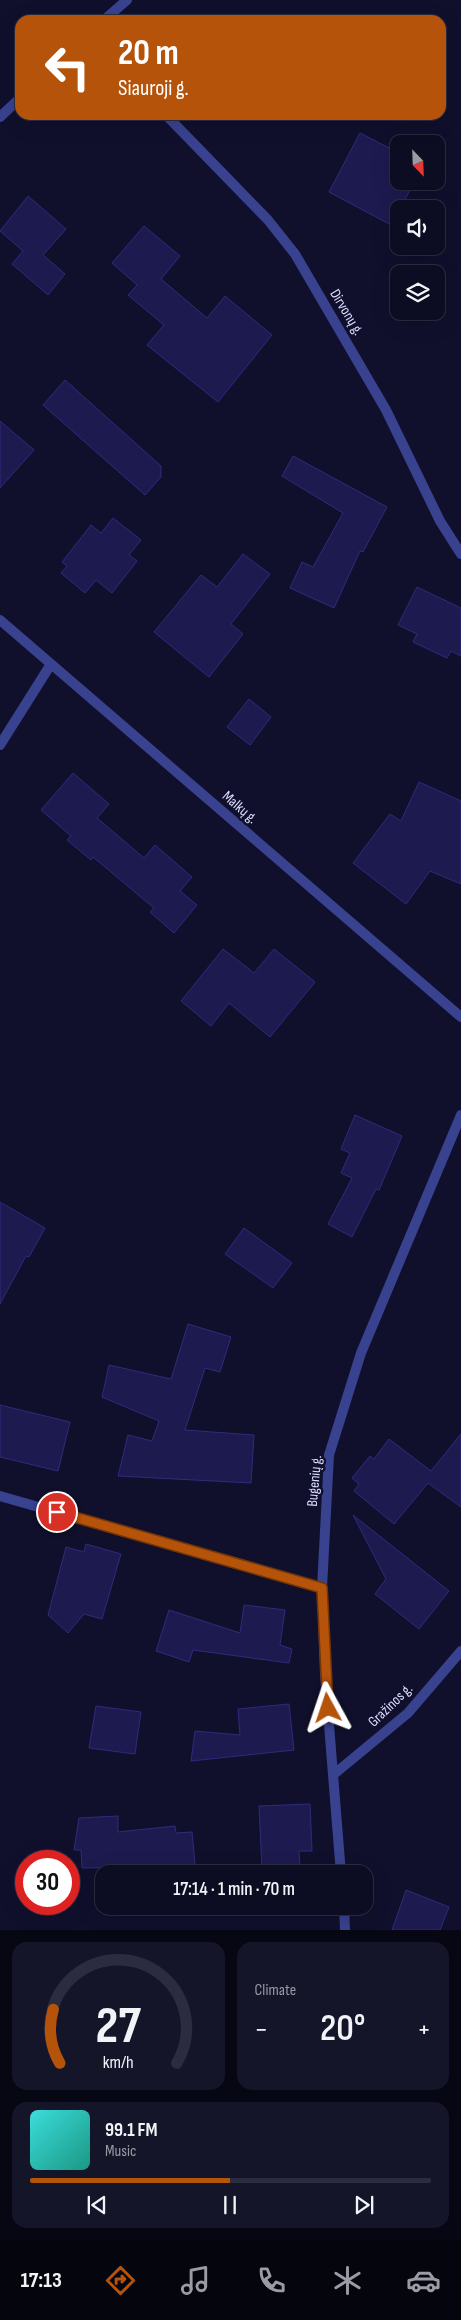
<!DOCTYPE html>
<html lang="en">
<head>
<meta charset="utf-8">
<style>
  :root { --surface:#0c0c22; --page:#15152a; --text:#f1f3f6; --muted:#9a9ba5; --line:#2c2c40; --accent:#b45309 }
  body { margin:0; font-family:"Sofia Sans Condensed",sans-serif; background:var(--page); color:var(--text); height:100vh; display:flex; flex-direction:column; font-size:19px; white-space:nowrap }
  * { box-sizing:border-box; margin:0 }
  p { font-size:16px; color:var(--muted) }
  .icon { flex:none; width:28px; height:28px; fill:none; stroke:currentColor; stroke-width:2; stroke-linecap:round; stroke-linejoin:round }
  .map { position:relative; height:1930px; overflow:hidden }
  .sheet { display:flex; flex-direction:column; gap:12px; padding:12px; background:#070713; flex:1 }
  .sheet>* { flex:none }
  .banner { position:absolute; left:15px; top:15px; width:431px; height:105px; border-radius:15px; box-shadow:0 5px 20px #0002,0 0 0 1px var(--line); background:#b45309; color:#fff; overflow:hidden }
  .needle { width:32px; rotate:157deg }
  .tools { position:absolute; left:390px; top:135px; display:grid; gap:10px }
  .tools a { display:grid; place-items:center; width:55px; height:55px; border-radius:10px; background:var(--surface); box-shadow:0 5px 20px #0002,0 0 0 1px var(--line); font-size:25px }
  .speed { position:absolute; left:15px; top:1850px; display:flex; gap:10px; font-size:25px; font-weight:700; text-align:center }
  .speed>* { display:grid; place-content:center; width:65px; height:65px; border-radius:50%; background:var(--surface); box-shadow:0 5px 20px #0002,0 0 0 1px var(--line); line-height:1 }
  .speed .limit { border:8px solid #d22; background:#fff; color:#111 }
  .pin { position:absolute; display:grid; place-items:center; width:42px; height:42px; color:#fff; margin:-21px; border:2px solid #fff; border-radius:50%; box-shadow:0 1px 5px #0007 }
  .me { position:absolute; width:55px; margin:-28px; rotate:355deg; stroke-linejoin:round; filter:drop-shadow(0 0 4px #0008) }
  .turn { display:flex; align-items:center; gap:18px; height:105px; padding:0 20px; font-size:22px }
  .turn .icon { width:65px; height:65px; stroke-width:2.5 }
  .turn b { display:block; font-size:35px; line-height:42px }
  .big { font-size:38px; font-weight:600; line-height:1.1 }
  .sheet .widget { flex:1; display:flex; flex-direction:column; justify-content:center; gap:8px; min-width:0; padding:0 18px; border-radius:15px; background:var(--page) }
  .sheet .dial { align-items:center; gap:0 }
  .dial svg { height:130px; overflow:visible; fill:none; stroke:var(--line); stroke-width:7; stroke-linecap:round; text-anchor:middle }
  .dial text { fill:var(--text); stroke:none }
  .song { display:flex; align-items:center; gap:15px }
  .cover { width:60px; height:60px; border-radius:8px; background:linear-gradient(135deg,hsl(180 70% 55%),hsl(170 70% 35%)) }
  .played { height:5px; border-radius:2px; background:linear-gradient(90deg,var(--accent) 50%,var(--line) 50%) }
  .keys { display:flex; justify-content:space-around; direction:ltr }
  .heat { display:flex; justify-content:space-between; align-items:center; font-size:28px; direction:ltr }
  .sheet .tiles { flex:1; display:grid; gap:12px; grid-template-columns:1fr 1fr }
  .widget:last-child { grid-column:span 2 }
  .trip { position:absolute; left:95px; top:1865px; width:278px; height:50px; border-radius:15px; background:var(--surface); box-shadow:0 5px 20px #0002,0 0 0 1px var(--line); font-weight:600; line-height:50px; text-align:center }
  .tabs { display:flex; height:80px; justify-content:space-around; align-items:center; background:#05050e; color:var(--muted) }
  .tabs .icon { width:35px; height:35px }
  .tabs .selected { color:var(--accent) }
  .tabs b { font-size:22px; color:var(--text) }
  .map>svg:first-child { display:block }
  .building { fill:#1d1a4f; stroke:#2e2b7d }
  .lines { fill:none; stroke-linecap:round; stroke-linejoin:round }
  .street { stroke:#38428f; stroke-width:10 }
  .route-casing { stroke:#753606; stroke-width:12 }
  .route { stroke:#b45309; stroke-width:9 }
  .labels { text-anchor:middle; stroke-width:5; stroke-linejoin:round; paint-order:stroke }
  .street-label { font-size:15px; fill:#dbddff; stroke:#10102d }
</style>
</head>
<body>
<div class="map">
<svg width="461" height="1930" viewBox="0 0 461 1930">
  <rect width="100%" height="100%" fill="#10102d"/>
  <!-- building -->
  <path class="building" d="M 360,133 L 399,153 L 399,181 L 415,181 L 391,225 L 329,192 Z
    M 28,196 L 66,229 L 43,255 L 65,274 L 48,295 L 12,264 L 23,251 L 0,231 Z
    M 144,226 L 180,256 L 161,279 L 207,318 L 225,296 L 272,335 L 218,402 L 147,345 L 164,325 L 128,295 L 137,285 L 112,263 Z
    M 65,380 L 161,466 L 161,477 L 145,495 L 43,405 Z
    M 0,421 L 34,450 L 0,488 Z
    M 293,456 L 387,507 L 363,552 L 360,551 L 334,608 L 290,588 L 302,562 L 313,567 L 343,513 L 282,476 Z
    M 113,518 L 141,540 L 129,555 L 137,561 L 112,593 L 96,580 L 85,593 L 61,573 L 67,566 L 62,562 L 91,525 L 101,533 Z
    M 243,554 L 270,574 L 231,624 L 243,634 L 209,677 L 154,632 L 201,575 L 217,587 Z
    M 417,587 L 461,608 L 461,656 L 451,651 L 447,658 L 413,642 L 417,634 L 398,625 Z
    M 249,699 L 271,717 L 250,745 L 227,727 Z
    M 73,773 L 109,804 L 97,818 L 144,858 L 155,845 L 192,877 L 180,891 L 197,905 L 174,933 L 150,912 L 154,908 L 93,857 L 91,860 L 67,840 L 71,836 L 41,810 Z
    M 419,782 L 461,801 L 461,884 L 430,871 L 406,904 L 353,863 L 390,814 L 401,821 Z
    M 223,949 L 254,973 L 274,949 L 315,982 L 270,1037 L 229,1003 L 211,1026 L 181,1001 Z
    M 355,1115 L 402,1136 L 379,1190 L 376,1189 L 352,1237 L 328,1224 L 352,1178 L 341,1173 L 350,1153 L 341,1149 Z
    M 0,1202 L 45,1228 L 29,1257 L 26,1256 L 0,1304 Z
    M 244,1228 L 292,1263 L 273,1288 L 225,1254 Z
    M 188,1324 L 231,1337 L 220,1372 L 205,1368 L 185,1430 L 254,1435 L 251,1483 L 118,1476 L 128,1435 L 152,1441 L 159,1421 L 102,1397 L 109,1365 L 171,1379 Z
    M 0,1405 L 70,1422 L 58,1471 L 0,1457 Z
    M 461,1434 L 461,1507 L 428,1483 L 394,1524 L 354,1491 L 359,1484 L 352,1478 L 370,1456 L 374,1459 L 389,1439 L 431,1471 Z
    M 353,1515 L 449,1591 L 419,1629 L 375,1594 L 386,1579 Z
    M 86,1544 L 121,1554 L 102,1619 L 84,1614 L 68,1633 L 48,1615 L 66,1547 L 84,1552 Z
    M 244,1605 L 285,1610 L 280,1645 L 292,1649 L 289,1663 L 193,1650 L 189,1662 L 156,1651 L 169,1610 L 240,1633 Z
    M 289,1704 L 294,1750 L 191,1761 L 195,1731 L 240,1735 L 238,1709 Z
    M 96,1706 L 141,1712 L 135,1754 L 89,1748 Z
    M 310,1804 L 312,1851 L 299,1851 L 300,1867 L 262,1869 L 259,1806 Z
    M 118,1816 L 118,1832 L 175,1826 L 176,1833 L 192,1832 L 196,1874 L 131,1874 L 131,1867 L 82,1868 L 81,1850 L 74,1850 L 79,1818 Z
    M 205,1865 L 262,1871 L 262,1874 L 204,1874 Z
    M 406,1890 L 449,1907 L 440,1930 L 392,1930 Z"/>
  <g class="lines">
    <!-- street -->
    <path class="street" d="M 104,20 L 127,0
      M 166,115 L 268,220 L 295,254 L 386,410 L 440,521 L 461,554
      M 0,117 L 20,98
      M 0,620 L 461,1017
      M 0,745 L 51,664
      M 0,1496 L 322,1588
      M 333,1775 L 408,1713 L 461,1651
      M 341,1874 L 325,1675 L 322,1588 L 329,1455 L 361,1353 L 461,1115
      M 344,1906 L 345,1930"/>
  </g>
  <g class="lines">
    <!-- route casing -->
    <g class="route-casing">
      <path id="route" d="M 57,1512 L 322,1588 L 328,1708"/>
    </g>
    <!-- route -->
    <use href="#route" class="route"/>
  </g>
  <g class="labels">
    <!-- street labels -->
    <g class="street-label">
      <text transform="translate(347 312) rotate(59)" y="5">Dirvonų g.</text>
      <text transform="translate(240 807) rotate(41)" y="5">Malkų g.</text>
      <text transform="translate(314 1481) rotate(-85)" y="5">Bugenių g.</text>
      <text transform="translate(390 1705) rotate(-44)" y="5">Gražinos g.</text>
    </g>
  </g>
</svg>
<div class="tools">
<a><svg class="needle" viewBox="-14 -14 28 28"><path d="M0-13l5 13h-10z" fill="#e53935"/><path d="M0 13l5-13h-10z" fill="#9a9ba5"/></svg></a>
<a><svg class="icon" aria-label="sound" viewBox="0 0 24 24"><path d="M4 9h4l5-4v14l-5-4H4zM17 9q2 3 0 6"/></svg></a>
<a><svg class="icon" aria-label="layers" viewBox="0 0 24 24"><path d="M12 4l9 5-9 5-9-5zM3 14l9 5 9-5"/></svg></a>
</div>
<div class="speed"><div class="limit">30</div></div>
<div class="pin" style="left:57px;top:1512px;background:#d93025"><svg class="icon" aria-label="arrive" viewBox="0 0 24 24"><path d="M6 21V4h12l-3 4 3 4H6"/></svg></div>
<svg class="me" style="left:328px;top:1708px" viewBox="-20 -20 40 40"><path d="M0-17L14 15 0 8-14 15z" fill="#b45309" stroke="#fff" stroke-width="4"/></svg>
<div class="trip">17:14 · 1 min · 70 m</div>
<div class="banner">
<div class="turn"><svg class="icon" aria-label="left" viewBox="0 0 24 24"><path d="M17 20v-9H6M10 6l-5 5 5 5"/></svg><div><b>20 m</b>Siauroji g.</div></div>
</div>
</div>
<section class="sheet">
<div class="tiles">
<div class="widget dial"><svg viewBox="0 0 100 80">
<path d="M14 69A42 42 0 1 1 86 69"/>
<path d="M14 69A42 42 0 0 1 10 36" stroke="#b45309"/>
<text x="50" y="56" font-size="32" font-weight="700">27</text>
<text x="50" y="72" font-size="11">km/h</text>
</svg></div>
<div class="widget"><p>Climate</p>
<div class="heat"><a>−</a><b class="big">20°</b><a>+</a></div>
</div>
<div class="widget">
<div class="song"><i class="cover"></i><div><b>99.1 FM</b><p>Music</p></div></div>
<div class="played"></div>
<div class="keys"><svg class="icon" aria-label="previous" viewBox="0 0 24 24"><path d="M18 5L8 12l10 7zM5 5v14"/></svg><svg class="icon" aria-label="pause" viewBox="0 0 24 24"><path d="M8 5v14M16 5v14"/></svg><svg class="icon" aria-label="next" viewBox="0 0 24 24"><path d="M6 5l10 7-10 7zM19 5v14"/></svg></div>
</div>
</div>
</section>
<nav class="tabs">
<b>17:13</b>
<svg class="icon selected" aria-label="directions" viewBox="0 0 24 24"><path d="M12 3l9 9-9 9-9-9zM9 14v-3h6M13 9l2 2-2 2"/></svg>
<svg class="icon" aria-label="music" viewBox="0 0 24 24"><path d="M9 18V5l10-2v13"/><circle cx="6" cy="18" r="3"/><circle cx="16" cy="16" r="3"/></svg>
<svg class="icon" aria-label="phone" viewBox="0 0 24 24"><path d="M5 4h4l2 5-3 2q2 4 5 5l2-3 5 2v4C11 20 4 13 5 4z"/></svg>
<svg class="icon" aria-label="climate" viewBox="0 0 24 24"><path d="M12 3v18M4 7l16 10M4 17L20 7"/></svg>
<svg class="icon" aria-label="car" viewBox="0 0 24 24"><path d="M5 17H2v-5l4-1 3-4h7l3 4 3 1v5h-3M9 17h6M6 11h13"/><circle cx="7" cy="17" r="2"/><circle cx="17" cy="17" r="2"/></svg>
</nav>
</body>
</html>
